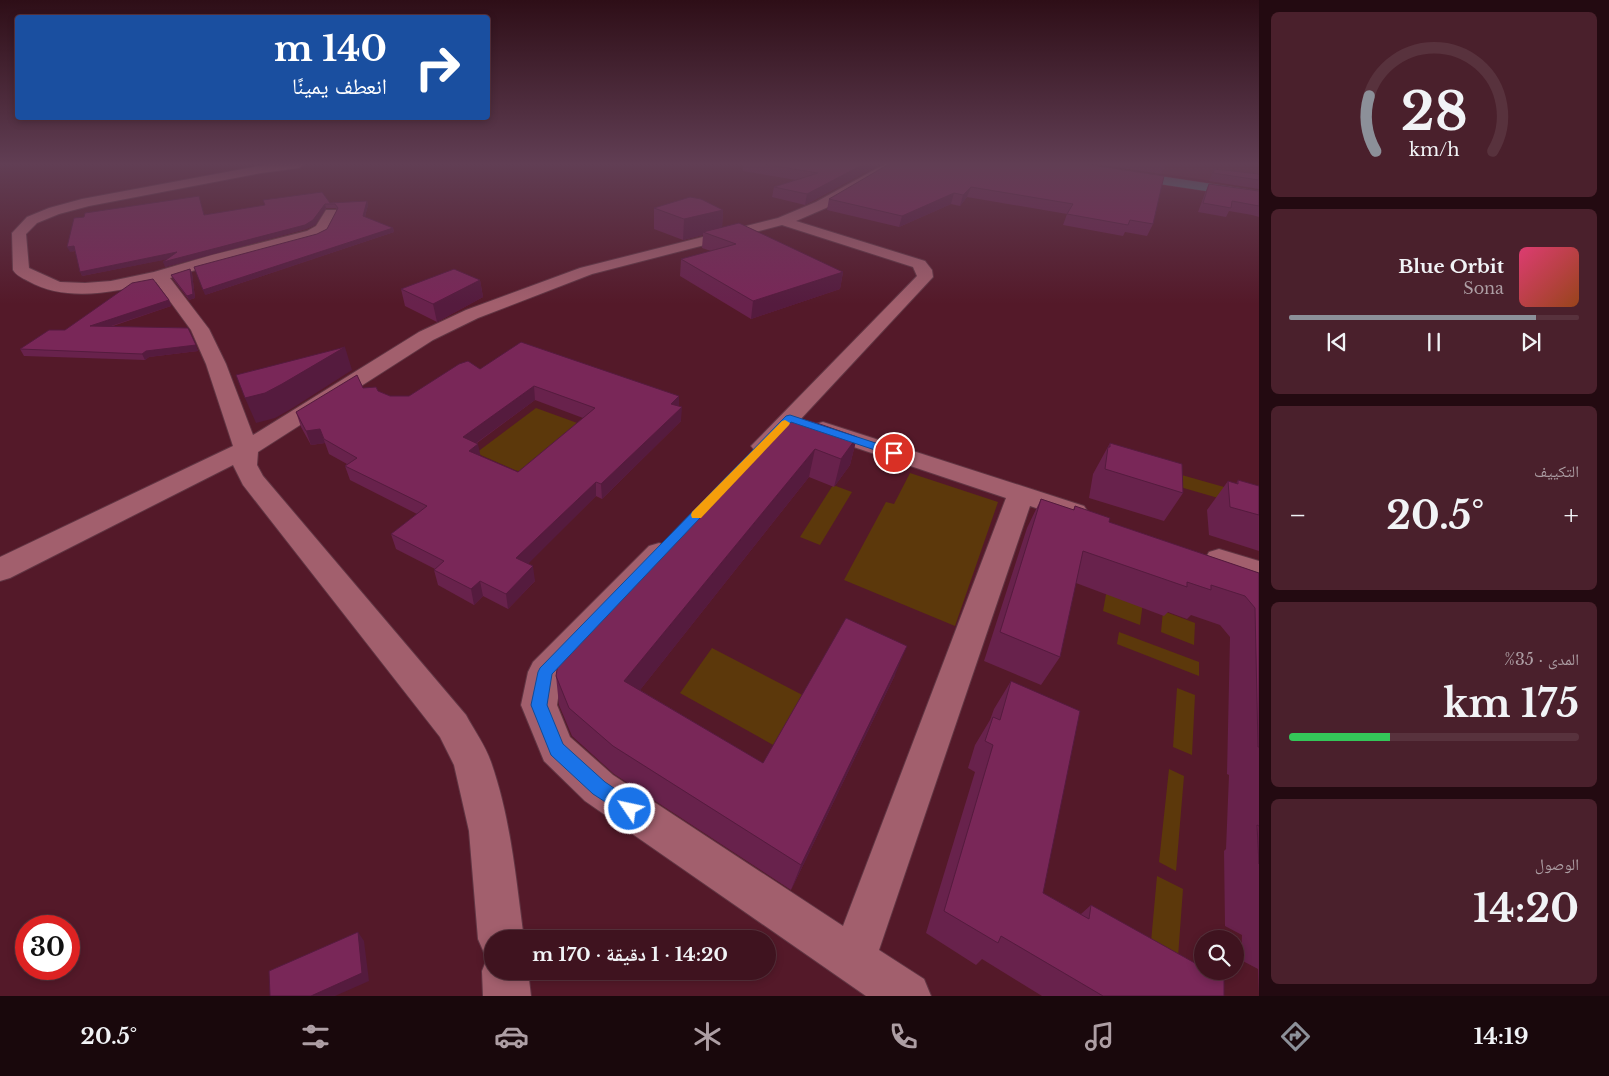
<!DOCTYPE html>
<html lang="ar">
<head>
<meta charset="utf-8">
<style>
  :root { --surface:#3f131f; --page:#4a202c; --text:#f1f3f6; --muted:#ad9ea4; --line:#58323d; --accent:#8c9099 }
  body { margin:0; font-family:"Libre Baskerville","Noto Naskh Arabic",serif; background:var(--page); color:var(--text); direction:rtl; height:100vh; display:flex; flex-direction:column; font-size:19px; white-space:nowrap }
  * { box-sizing:border-box; margin:0 }
  p { font-size:16px; color:var(--muted) }
  .icon { flex:none; width:28px; height:28px; fill:none; stroke:currentColor; stroke-width:2; stroke-linecap:round; stroke-linejoin:round }
  .map { position:relative; flex:1; overflow:hidden; direction:ltr }
  .side { display:flex; flex-direction:column; gap:12px; padding:12px; background:#230a11; width:350px }
  .side>* { flex:none }
  .banner { position:absolute; left:15px; top:15px; width:475px; height:105px; border-radius:5px; box-shadow:0 2px 8px #0003,0 0 0 1px var(--line); direction:rtl; background:#1a4fa0; color:#fff; overflow:hidden }
  .controls { position:absolute; left:1194px; top:930px; display:grid; gap:10px }
  .controls a { display:grid; place-items:center; width:50px; height:50px; border-radius:50%; background:var(--surface); box-shadow:0 2px 8px #0003,0 0 0 1px var(--line); font-size:25px }
  .speed { position:absolute; left:15px; top:915px; display:flex; gap:10px; font-size:25px; font-weight:700; text-align:center }
  .speed>* { display:grid; place-content:center; width:65px; height:65px; border-radius:50%; background:var(--surface); box-shadow:0 2px 8px #0003,0 0 0 1px var(--line); line-height:1 }
  .speed .limit { border:8px solid #d22; background:#fff; color:#111 }
  .pin { position:absolute; display:grid; place-items:center; width:42px; height:42px; color:#fff; margin:-21px; border:2px solid #fff; border-radius:50%; box-shadow:0 1px 5px #0007 }
  .me { position:absolute; width:55px; margin:-28px; rotate:304deg; stroke-linejoin:round; filter:drop-shadow(0 0 4px #0008) }
  .turn { display:flex; align-items:center; gap:18px; height:105px; padding:0 20px; font-size:22px }
  .turn .icon { width:65px; height:65px; stroke-width:2.5 }
  .turn b { display:block; font-size:35px; line-height:42px }
  .big { font-size:38px; font-weight:700; line-height:1.1 }
  .side .card { flex:1; display:flex; flex-direction:column; justify-content:center; gap:8px; min-width:0; padding:0 18px; border-radius:8px; background:var(--page) }
  .side .dial { align-items:center; gap:0 }
  .dial svg { height:130px; overflow:visible; fill:none; stroke:var(--line); stroke-width:7; stroke-linecap:round; text-anchor:middle }
  .dial text { fill:var(--text); stroke:none }
  .song { display:flex; align-items:center; gap:15px }
  .cover { width:60px; height:60px; border-radius:8px; background:linear-gradient(135deg,hsl(340 70% 55%),hsl(20 70% 35%)) }
  .played { height:5px; border-radius:2px; background:linear-gradient(90deg,var(--accent) 85%,var(--line) 85%) }
  .keys { display:flex; justify-content:space-around; direction:ltr }
  .heat { display:flex; justify-content:space-between; align-items:center; font-size:28px; direction:ltr }
  .charge { height:8px; border-radius:4px; background:linear-gradient(90deg,#34c759 35%,var(--line) 0) }
  .trip { position:absolute; left:484px; top:930px; width:292px; height:50px; border-radius:25px; background:var(--surface); box-shadow:0 2px 8px #0003,0 0 0 1px var(--line); font-weight:700; line-height:50px; text-align:center; direction:rtl }
  .dock { display:flex; height:80px; justify-content:space-around; align-items:center; background:#19080c; color:var(--muted) }
  .dock .icon { width:35px; height:35px }
  .dock .current { color:var(--accent) }
  .dock b { font-size:22px; color:var(--text) }
  main { display:flex; flex:1; min-height:0 }
  .map>svg:first-child { display:block }
  .built { fill:#632133 }
  .green { fill:#5c380b }
  .lines { fill:none; stroke-linecap:round; stroke-linejoin:round }
  .minor-casing { stroke:#613543; stroke-width:2 }
  .trunk-casing { stroke:#613543; stroke-width:1 }
  .minor { fill:#a25f6d; fill-rule:evenodd }
  .trunk { fill:#428a86; fill-rule:evenodd }
  .wall { fill:#68224c; fill-rule:evenodd }
  .shaded-wall { fill:#551b3e }
  .building { fill:#792758; stroke:#551b3e; fill-rule:evenodd }
  .route { fill:#1a73e8; stroke:#114b97 }
  .slow { fill:#f59e0b }
</style>
</head>
<body>
<main>
<section class="side">
<div class="card dial"><svg viewBox="0 0 100 80">
<path d="M14 69A42 42 0 1 1 86 69"/>
<path d="M14 69A42 42 0 0 1 10 35" stroke="#8c9099"/>
<text x="50" y="56" font-size="32" font-weight="700">28</text>
<text x="50" y="72" font-size="11">km/h</text>
</svg></div>
<div class="card">
<div class="song"><i class="cover"></i><div><b>Blue Orbit</b><p>Sona</p></div></div>
<div class="played"></div>
<div class="keys"><svg class="icon" aria-label="previous" viewBox="0 0 24 24"><path d="M18 5L8 12l10 7zM5 5v14"/></svg><svg class="icon" aria-label="pause" viewBox="0 0 24 24"><path d="M8 5v14M16 5v14"/></svg><svg class="icon" aria-label="next" viewBox="0 0 24 24"><path d="M6 5l10 7-10 7zM19 5v14"/></svg></div>
</div>
<div class="card"><p>التكييف</p>
<div class="heat"><a>−</a><b class="big">20.5°</b><a>+</a></div>
</div>
<div class="card"><p>المدى · 35%</p><b class="big">175 km</b><div class="charge"></div></div>
<div class="card"><p>الوصول</p><b class="big">14:20</b></div>
</section>
<div class="map">
<svg width="1259" height="996" viewBox="0 0 1259 996">
  <rect width="100%" height="100%" fill="#541929"/>
  <!-- built -->
  <path class="built" d="M 1097,164 L 1259,164 L 1259,188 Z"/>
  <!-- green -->
  <path class="green" d="M 536,408 L 580,424 L 522,473 L 476,453 Z
    M 1157,468 L 1231,489 L 1232,502 L 1156,480 Z
    M 910,473 L 998,502 L 955,626 L 844,580 L 886,502 L 894,504 Z
    M 833,485 L 852,492 L 820,545 L 800,537 Z
    M 1107,589 L 1143,602 L 1140,625 L 1103,611 Z
    M 1163,611 L 1195,623 L 1194,645 L 1161,632 Z
    M 1119,632 L 1199,662 L 1199,676 L 1117,644 Z
    M 712,648 L 812,700 L 784,751 L 680,693 Z
    M 1177,688 L 1195,695 L 1192,755 L 1173,747 Z
    M 1169,769 L 1184,776 L 1176,871 L 1159,862 Z
    M 1157,876 L 1183,889 L 1178,957 L 1151,942 Z"/>
  <g class="lines">
    <!-- minor casing -->
    <g class="minor-casing">
      <path id="minor" d="M 269,164 L 305,164 L 299,168 L 261,173 L 89,206 L 59,214 L 37,223 L 26,234 L 29,268 L 60,282 L 85,283 L 111,281 L 154,272 L 212,255 L 307,231 L 316,226 L 326,210 L 336,210 L 338,213 L 327,232 L 317,237 L 224,261 L 170,278 L 209,329 L 226,364 L 253,435 L 419,332 L 466,310 L 580,268 L 778,218 L 816,202 L 885,164 L 900,164 L 826,208 L 796,221 L 925,261 L 932,270 L 933,277 L 771,451 L 763,453 L 755,451 L 751,446 L 917,276 L 913,267 L 782,225 L 592,274 L 478,318 L 433,340 L 258,452 L 257,465 L 263,476 L 466,715 C 474,730 485,745 491,762 C 511,819 516,880 524,939 L 492,939 L 492,971 L 528,971 L 531,996 L 483,996 L 482,971 L 488,956 L 485,955 L 478,939 L 469,831 L 454,765 L 440,737 L 243,485 L 233,465 L 10,578 L 0,581 L 0,557 L 233,446 L 206,364 L 191,330 L 156,282 C 115,292 67,303 28,281 C 22,278 16,275 13,270 L 12,233 L 27,217 L 49,208 L 82,199 Z
        M 823,422 L 1084,506 L 1088,512 L 1084,518 L 1075,521 L 1030,506 L 879,950 L 924,979 L 931,996 L 866,996 L 585,801 L 544,761 L 521,705 L 528,672 L 533,662 L 649,546 L 659,543 L 669,546 L 673,553 L 669,560 L 561,678 L 557,705 L 570,737 L 613,775 L 843,926 L 1006,498 L 815,434 L 811,429 L 815,424 Z
        M 1219,549 L 1259,561 L 1259,583 L 1209,566 L 1205,559 L 1209,552 Z"/>
    </g>
    <!-- trunk casing -->
    <g class="trunk-casing">
      <path id="trunk" d="M 1046,164 L 1080,164 L 1259,191 L 1259,199 L 1052,168 Z"/>
    </g>
    <!-- minor -->
    <use href="#minor" class="minor"/>
    <!-- trunk -->
    <use href="#trunk" class="trunk"/>
  </g>
  <!-- wall -->
  <path class="wall" d="M 743,164 L 880,164 L 805,205 L 772,197 L 774,187 L 796,180 L 743,171 Z
    M 1085,164 L 1153,224 L 1147,236 L 1125,232 L 1123,236 L 1063,225 L 1067,214 L 967,197 L 960,206 L 951,204 L 899,227 L 827,210 L 829,199 Z
    M 1095,164 L 1166,164 L 1161,174 Z
    M 1214,169 L 1259,174 L 1259,189 L 1209,181 Z
    M 1209,184 L 1259,191 L 1259,217 L 1252,215 L 1229,211 L 1226,217 L 1198,212 L 1205,193 Z
    M 200,200 L 204,215 L 265,205 L 263,200 L 330,203 L 367,201 L 368,205 L 365,217 L 393,228 L 394,232 L 205,295 L 327,229 L 337,210 L 336,208 L 326,208 L 315,225 L 306,229 L 165,267 L 167,259 L 82,276 L 75,251 L 70,252 Z
    M 654,208 L 723,210 L 722,227 L 843,272 L 840,289 L 751,319 L 680,276 L 681,259 L 711,251 L 702,248 L 703,235 L 683,240 L 654,229 Z
    M 190,269 L 192,273 L 195,298 L 189,300 L 173,279 L 171,275 Z
    M 480,280 L 483,297 L 437,322 L 405,306 L 401,289 Z
    M 169,300 L 171,306 L 110,327 L 188,328 L 198,351 L 149,357 L 145,360 L 24,356 L 20,349 L 65,330 Z
    M 480,369 L 679,406 L 681,421 L 602,499 L 596,496 L 528,563 L 535,581 L 508,609 L 483,596 L 474,605 L 438,585 L 434,570 L 435,569 L 396,549 L 391,534 L 417,514 L 350,480 L 345,466 L 347,464 L 329,454 L 325,443 L 311,445 L 301,427 L 296,412 L 363,388 L 378,391 L 390,396 L 409,396 ZM 535,400 L 583,418 L 518,472 L 480,456 L 477,443 Z
    M 779,424 L 857,437 L 850,465 L 834,487 L 809,477 L 640,690 L 763,763 L 895,675 L 791,890 L 614,774 L 572,736 L 559,705 L 556,676 L 600,617 L 600,608 L 630,584 L 667,543 L 667,539 L 689,519 Z
    M 1110,443 L 1183,493 L 1164,521 L 1089,498 L 1093,474 Z
    M 1238,480 L 1259,486 L 1259,551 L 1209,535 L 1207,510 L 1228,481 L 1236,484 Z
    M 1041,499 L 1073,510 L 1075,506 L 1109,522 L 1259,573 L 1259,996 L 1258,969 L 1241,960 L 1242,935 L 1225,926 L 1224,851 L 1226,849 L 1229,775 L 1227,774 L 1230,637 L 1220,625 L 1191,615 L 1187,619 L 1168,612 L 1164,616 L 1076,583 L 1060,657 L 1041,685 L 984,661 L 1027,528 Z
    M 1011,681 L 1043,893 L 1081,914 L 1091,905 L 1224,996 L 1042,996 L 982,959 L 976,965 L 926,933 L 975,772 L 968,768 L 975,745 L 990,720 L 994,709 Z"/>
  <!-- shaded-wall -->
  <path class="shaded-wall" d="M 864,164 L 880,164 L 805,205 L 807,194 Z
    M 971,187 L 967,197 L 960,206 L 963,195 Z
    M 954,193 L 951,204 L 899,227 L 902,216 Z
    M 367,201 L 368,205 L 364,220 L 363,216 Z
    M 325,204 L 326,208 L 315,225 L 306,229 L 165,267 L 163,262 Z
    M 723,210 L 722,230 L 703,232 L 703,235 L 683,240 L 684,219 Z
    M 393,228 L 394,232 L 205,295 L 203,290 Z
    M 74,246 L 76,250 L 70,252 L 67,247 Z
    M 177,252 L 179,257 L 82,276 L 80,272 Z
    M 190,269 L 192,273 L 195,298 L 189,300 L 187,296 Z
    M 843,272 L 840,289 L 751,319 L 753,301 Z
    M 480,280 L 483,297 L 437,322 L 433,304 Z
    M 169,300 L 171,306 L 93,332 L 90,326 Z
    M 196,345 L 198,351 L 149,357 L 145,360 L 142,354 L 146,351 Z
    M 345,347 L 352,370 L 291,409 L 275,418 L 256,423 L 245,398 Z
    M 534,386 L 535,400 L 465,451 L 463,437 Z
    M 679,396 L 679,410 L 671,404 Z
    M 682,407 L 681,421 L 602,499 L 601,484 Z
    M 320,429 L 325,443 L 311,445 L 306,431 Z
    M 857,437 L 850,465 L 834,487 L 841,459 Z
    M 478,444 L 481,458 L 469,451 Z
    M 815,449 L 809,477 L 625,709 L 624,681 Z
    M 596,482 L 596,496 L 519,573 L 516,558 Z
    M 533,566 L 535,581 L 508,609 L 506,594 Z
    M 480,581 L 483,596 L 474,605 L 471,589 Z
    M 907,646 L 895,675 L 791,890 L 801,865 Z
    M 358,932 L 364,941 L 369,981 L 335,996 L 311,996 Z"/>
  <!-- building -->
  <path class="building" d="M 763,164 L 864,164 L 807,194 L 774,187 L 818,173 Z
    M 889,164 L 1085,164 L 1164,176 L 1153,224 L 1130,220 L 1128,225 L 1067,214 L 1073,204 L 971,187 L 963,195 L 954,193 L 902,216 L 829,199 Z
    M 1214,169 L 1259,174 L 1259,180 L 1213,173 Z
    M 1209,184 L 1259,191 L 1259,206 L 1232,201 L 1231,208 L 1203,203 Z
    M 322,192 L 330,203 L 367,201 L 363,216 L 393,228 L 203,290 L 194,267 L 317,234 L 327,229 L 338,208 L 335,204 L 325,204 L 313,220 L 305,225 L 163,262 L 177,252 L 80,272 L 74,246 L 67,247 L 74,218 L 84,217 L 85,213 L 199,196 L 204,215 L 265,205 L 263,200 Z
    M 690,197 L 701,199 L 723,210 L 684,219 L 654,208 Z
    M 739,223 L 843,272 L 753,301 L 681,259 L 736,244 L 703,232 Z
    M 190,269 L 193,294 L 187,296 L 171,275 Z
    M 454,269 L 480,280 L 433,304 L 401,289 Z
    M 153,279 L 169,300 L 90,326 L 188,328 L 196,345 L 146,351 L 142,354 L 20,349 L 49,330 L 65,330 L 132,283 Z
    M 521,342 L 679,396 L 671,404 L 682,407 L 601,484 L 596,482 L 516,558 L 533,566 L 506,594 L 480,581 L 471,589 L 434,570 L 444,561 L 391,534 L 427,506 L 345,466 L 357,458 L 324,439 L 320,429 L 306,431 L 296,412 L 357,375 L 363,388 L 376,387 L 378,391 L 390,396 L 409,396 L 459,364 L 468,361 L 480,369 ZM 534,386 L 595,408 L 518,472 L 469,451 L 478,444 L 463,437 Z
    M 345,347 L 282,384 L 265,393 L 245,398 L 236,375 Z
    M 791,419 L 811,421 L 857,437 L 841,459 L 815,449 L 624,681 L 763,763 L 846,618 L 907,646 L 801,865 L 613,746 L 569,708 L 556,676 L 558,663 L 605,611 L 600,608 L 625,582 L 630,584 L 670,540 L 667,539 L 687,518 L 689,519 L 779,424 Z
    M 1110,443 L 1182,464 L 1183,493 L 1105,469 L 1108,447 L 1110,447 Z
    M 1238,480 L 1259,486 L 1259,515 L 1230,507 L 1228,481 L 1238,484 Z
    M 1041,499 L 1074,510 L 1075,506 L 1110,518 L 1109,522 L 1259,573 L 1259,747 L 1258,747 L 1255,608 L 1245,596 L 1211,585 L 1211,590 L 1187,582 L 1187,587 L 1083,551 L 1060,657 L 1000,632 Z
    M 1011,681 L 1080,711 L 1043,893 L 1089,919 L 1091,905 L 1202,967 L 1202,971 L 1210,971 L 1224,979 L 1224,996 L 1103,996 L 1001,936 L 998,943 L 944,911 L 993,745 L 985,741 L 993,717 L 1000,720 Z
    M 1257,825 L 1259,826 L 1259,864 Z
    M 358,932 L 362,973 L 311,996 L 270,996 L 269,971 Z"/>
  <!-- sky -->
  <linearGradient id="sky" x2="0" y2="1"><stop stop-color="#2e0e17"/><stop offset="0.54" stop-color="#613e54"/><stop offset="1" stop-color="#613e54" stop-opacity="0"/></linearGradient>
  <rect width="1259" height="304" fill="url(#sky)"/>
  <!-- route -->
  <path class="route" d="M 790,415 L 897,450 L 899,453 L 897,455 L 890,455 L 791,422 L 552,674 L 547,705 L 563,744 L 605,782 L 636,803 L 639,809 L 636,815 L 630,818 L 593,794 L 551,755 L 531,705 L 538,672 L 540,668 L 786,416 Z"/>
  <!-- slow -->
  <path class="slow" d="M 785,420 L 790,423 L 789,425 L 701,518 L 692,518 L 691,515 L 692,512 L 782,421 Z"/>
</svg>
<div class="controls">
<a><svg class="icon" aria-label="search" viewBox="0 0 24 24"><circle cx="10" cy="10" r="6"/><path d="M15 15l6 6"/></svg></a>
</div>
<div class="speed"><div class="limit">30</div></div>
<div class="pin" style="left:894px;top:453px;background:#d93025"><svg class="icon" aria-label="arrive" viewBox="0 0 24 24"><path d="M6 21V4h12l-3 4 3 4H6"/></svg></div>
<svg class="me" style="left:630px;top:809px" viewBox="-20 -20 40 40"><circle r="17" fill="#1a73e8" stroke="#fff" stroke-width="3"/><path d="M0-11L8 9 0 5-8 9z" fill="#fff"/></svg>
<div class="trip">14:20 · 1 دقيقة · 170 m</div>
<div class="banner">
<div class="turn"><svg class="icon" aria-label="right" viewBox="0 0 24 24"><path d="M7 20v-9h11M14 6l5 5-5 5"/></svg><div><b>140 m</b>انعطف يمينًا</div></div>
</div>
</div>
</main>
<nav class="dock">
<b>14:19</b>
<svg class="icon current" aria-label="directions" viewBox="0 0 24 24"><path d="M12 3l9 9-9 9-9-9zM9 14v-3h6M13 9l2 2-2 2"/></svg>
<svg class="icon" aria-label="music" viewBox="0 0 24 24"><path d="M9 18V5l10-2v13"/><circle cx="6" cy="18" r="3"/><circle cx="16" cy="16" r="3"/></svg>
<svg class="icon" aria-label="phone" viewBox="0 0 24 24"><path d="M5 4h4l2 5-3 2q2 4 5 5l2-3 5 2v4C11 20 4 13 5 4z"/></svg>
<svg class="icon" aria-label="climate" viewBox="0 0 24 24"><path d="M12 3v18M4 7l16 10M4 17L20 7"/></svg>
<svg class="icon" aria-label="car" viewBox="0 0 24 24"><path d="M5 17H2v-5l4-1 3-4h7l3 4 3 1v5h-3M9 17h6M6 11h13"/><circle cx="7" cy="17" r="2"/><circle cx="17" cy="17" r="2"/></svg>
<svg class="icon" aria-label="filters" viewBox="0 0 24 24"><path d="M4 7h16M4 17h16"/><circle cx="9" cy="7" r="2"/><circle cx="15" cy="17" r="2"/></svg>
<b>20.5°</b>
</nav>
</body>
</html>
